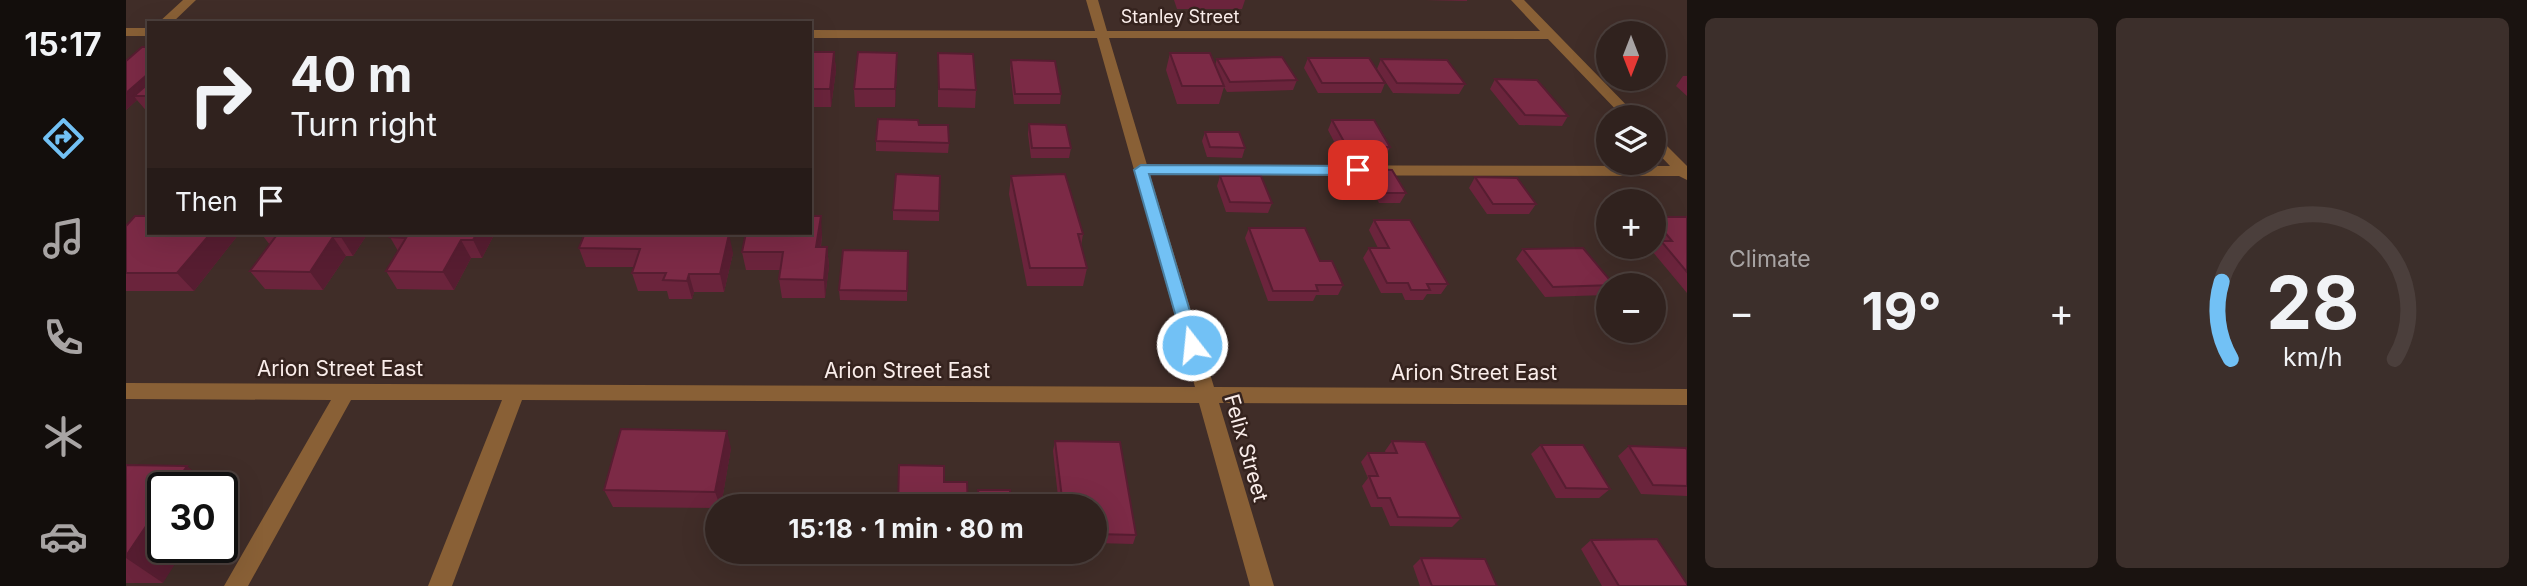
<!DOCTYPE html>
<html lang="en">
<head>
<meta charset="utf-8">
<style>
  :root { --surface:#30221e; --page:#3c2f2b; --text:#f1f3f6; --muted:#a8a4a4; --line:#4b3f3c; --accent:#72c1f5 }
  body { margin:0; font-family:Inter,sans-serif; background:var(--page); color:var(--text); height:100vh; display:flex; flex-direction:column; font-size:26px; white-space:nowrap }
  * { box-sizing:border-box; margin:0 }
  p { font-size:23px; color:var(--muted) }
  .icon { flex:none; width:38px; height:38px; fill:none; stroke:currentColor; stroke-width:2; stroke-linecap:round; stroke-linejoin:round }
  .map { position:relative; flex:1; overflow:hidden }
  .panel { display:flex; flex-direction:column; gap:18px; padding:18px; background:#1a1310; width:840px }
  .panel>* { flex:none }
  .top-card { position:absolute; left:21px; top:21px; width:665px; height:214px; border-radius:0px; box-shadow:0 7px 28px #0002,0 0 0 2px var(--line); background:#30221e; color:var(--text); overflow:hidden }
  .needle { width:46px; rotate:180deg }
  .tools { position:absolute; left:1470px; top:21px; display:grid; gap:14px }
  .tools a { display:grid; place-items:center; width:70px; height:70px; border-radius:50%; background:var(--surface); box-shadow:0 7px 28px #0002,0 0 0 2px var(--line); font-size:35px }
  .speed { position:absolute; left:21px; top:472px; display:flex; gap:14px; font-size:35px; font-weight:700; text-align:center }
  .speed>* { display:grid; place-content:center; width:91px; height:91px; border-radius:50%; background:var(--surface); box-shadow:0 7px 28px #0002,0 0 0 2px var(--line); line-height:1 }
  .speed .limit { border:4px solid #111; border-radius:10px; background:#fff; color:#111 }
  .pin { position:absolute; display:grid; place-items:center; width:60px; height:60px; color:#fff; margin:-30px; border-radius:14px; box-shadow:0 4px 10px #0006 }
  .me { position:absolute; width:77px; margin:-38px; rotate:344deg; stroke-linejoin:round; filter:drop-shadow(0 0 5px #0008) }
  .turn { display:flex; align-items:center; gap:24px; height:147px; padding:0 28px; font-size:32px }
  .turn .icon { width:91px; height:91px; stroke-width:2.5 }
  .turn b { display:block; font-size:49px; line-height:60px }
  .then { display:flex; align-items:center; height:66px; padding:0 28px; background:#0003; gap:14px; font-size:26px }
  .big { font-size:52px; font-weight:700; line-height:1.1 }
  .panel .widget { flex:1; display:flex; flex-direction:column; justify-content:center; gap:10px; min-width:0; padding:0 24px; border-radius:10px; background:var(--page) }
  .panel .dial { align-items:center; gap:0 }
  .dial svg { height:182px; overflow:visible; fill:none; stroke:var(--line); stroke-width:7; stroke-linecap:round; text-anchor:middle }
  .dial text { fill:var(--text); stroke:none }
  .heat { display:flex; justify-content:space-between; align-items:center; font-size:38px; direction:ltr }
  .panel .tiles { flex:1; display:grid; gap:18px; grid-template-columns:repeat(2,1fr) }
  .trip { position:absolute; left:579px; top:494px; width:402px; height:70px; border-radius:35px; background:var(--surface); box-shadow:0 7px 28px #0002,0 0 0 2px var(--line); font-weight:700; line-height:70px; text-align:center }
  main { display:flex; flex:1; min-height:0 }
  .tab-bar { display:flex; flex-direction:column; width:126px; justify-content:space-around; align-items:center; background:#130e0c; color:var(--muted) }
  .tab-bar .icon { width:49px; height:49px }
  .tab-bar .on { color:var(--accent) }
  .tab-bar b { font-size:32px; color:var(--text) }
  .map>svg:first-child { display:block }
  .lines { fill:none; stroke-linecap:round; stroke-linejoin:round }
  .minor { fill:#896036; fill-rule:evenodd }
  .wall { fill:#6b243c }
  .shaded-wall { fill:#571d31 }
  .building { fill:#7c2a46; stroke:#571d31; stroke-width:2 }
  .route { fill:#72c1f5; stroke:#4a7d9f; stroke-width:2 }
  .labels { text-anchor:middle; stroke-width:5; stroke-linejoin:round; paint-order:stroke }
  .far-street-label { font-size:18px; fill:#faedea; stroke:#35231e }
  .street-label { font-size:21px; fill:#faedea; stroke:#35231e }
</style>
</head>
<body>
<main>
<nav class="tab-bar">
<b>15:17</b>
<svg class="icon on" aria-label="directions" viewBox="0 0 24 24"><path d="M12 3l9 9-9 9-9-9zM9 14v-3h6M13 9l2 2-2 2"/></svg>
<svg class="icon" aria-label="music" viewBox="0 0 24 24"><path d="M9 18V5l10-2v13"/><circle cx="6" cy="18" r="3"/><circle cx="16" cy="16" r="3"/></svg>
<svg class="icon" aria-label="phone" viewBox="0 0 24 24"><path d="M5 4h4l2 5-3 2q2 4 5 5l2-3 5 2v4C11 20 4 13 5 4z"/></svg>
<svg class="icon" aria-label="climate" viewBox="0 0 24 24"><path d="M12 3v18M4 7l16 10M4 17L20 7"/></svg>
<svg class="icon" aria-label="car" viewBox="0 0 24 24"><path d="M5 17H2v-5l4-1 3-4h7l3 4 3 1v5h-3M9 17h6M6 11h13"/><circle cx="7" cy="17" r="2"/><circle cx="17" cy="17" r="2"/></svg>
</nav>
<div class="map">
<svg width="1561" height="586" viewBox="0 0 1561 586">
  <rect width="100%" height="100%" fill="#402d28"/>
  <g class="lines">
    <!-- minor -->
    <path class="minor" d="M 57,0 L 70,0 L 46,23 L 32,23 Z
      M 960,0 L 972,0 L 981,31 L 1414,31 L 1385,0 L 1398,0 L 1512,117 L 1497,117 L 1422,39 L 983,38 L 1021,165 L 1544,166 L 1528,149 L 1528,137 L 1533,138 L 1561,166 L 1561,180 L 1553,176 L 1024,175 L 1088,387 L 1561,389 L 1561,405 L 1093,403 L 1148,586 L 1124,586 L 1073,403 L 396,400 L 326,586 L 302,586 L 376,400 L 225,400 L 122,586 L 98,586 L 205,400 L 0,399 L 0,383 L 1069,387 L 971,38 L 684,38 L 684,30 L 969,31 Z
      M 0,28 L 23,28 L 23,36 L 0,36 Z"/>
  </g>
  <!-- wall -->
  <path class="wall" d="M 1048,0 L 1119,0 L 1116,9 L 1051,9 Z
    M 1299,0 L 1341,0 L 1341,1 Z
    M 23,47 L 23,114 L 11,100 L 0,110 Z
    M 684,52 L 708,52 L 710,70 L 705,107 L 684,107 Z
    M 812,53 L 850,90 L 849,108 L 812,107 Z
    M 1044,53 L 1089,65 L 1091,59 L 1171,80 L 1167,90 L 1101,92 L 1098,87 L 1093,104 L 1051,104 L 1040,70 Z
    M 1182,58 L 1259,83 L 1255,93 L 1192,93 L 1178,68 Z
    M 1255,59 L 1339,84 L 1333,94 L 1267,93 L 1251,69 Z
    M 885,60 L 935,94 L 934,104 L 888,104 L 884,70 Z
    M 771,70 L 769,107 L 729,107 L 728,89 Z
    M 1557,76 L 1561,76 L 1561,96 L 1550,86 Z
    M 1369,79 L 1442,116 L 1436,126 L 1393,125 L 1364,89 Z
    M 1206,120 L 1264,147 L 1259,157 L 1216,157 L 1202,130 Z
    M 903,124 L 945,148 L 943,158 L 905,158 L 902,134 Z
    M 793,125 L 823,143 L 822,153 L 750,151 L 750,141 Z
    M 1079,132 L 1119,148 L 1116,158 L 1081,157 L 1076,141 Z
    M 1246,169 L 1280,193 L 1274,203 L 1253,203 L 1241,179 Z
    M 814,176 L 813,221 L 767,220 L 767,210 Z
    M 885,176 L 957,234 L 955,246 L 961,268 L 957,286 L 901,286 L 883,194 Z
    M 1094,176 L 1146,203 L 1142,213 L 1100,212 L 1091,186 Z
    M 1349,177 L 1410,204 L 1403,214 L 1361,214 L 1343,188 Z
    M 1528,217 L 1561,217 L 1561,293 L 1526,251 L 1532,244 L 1528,239 Z
    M 1248,220 L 1322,284 L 1315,294 L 1301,294 L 1297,300 L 1279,300 L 1276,293 L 1255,293 L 1237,258 L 1243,248 L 1252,248 L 1243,230 Z
    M 0,226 L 112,235 L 68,291 L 0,291 Z
    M 1123,228 L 1194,261 L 1217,285 L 1212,295 L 1190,295 L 1187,301 L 1142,301 L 1119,238 Z
    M 242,233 L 227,256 L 220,256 L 197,290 L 139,289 L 124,271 L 144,245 L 137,236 Z
    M 267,233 L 369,233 L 356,258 L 345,258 L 328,290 L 271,289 L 260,271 L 272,251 L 264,237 Z
    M 459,233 L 529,233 L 607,253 L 598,292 L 568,292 L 566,299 L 543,299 L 541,291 L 512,291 L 506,273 L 508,267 L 460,267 L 453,248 Z
    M 696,235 L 695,247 L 701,247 L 703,266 L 699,298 L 656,298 L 653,279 L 654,270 L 620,270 L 616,252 Z
    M 1397,249 L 1482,285 L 1482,292 L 1480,295 L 1419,297 L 1390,259 Z
    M 782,251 L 781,301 L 714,300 L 713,290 Z
    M 929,441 L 1010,535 L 1007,544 L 970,543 L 970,506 L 933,506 L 927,451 Z
    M 1266,441 L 1335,518 L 1326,527 L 1264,526 L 1256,507 L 1245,507 L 1236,486 L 1242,478 L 1235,462 L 1242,453 L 1260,453 L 1259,451 Z
    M 1415,445 L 1484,489 L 1473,498 L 1430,498 L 1405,454 Z
    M 1503,446 L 1561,450 L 1561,496 L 1515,494 L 1492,456 Z
    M 605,448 L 595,506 L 592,506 L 592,508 L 487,507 L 478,490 Z
    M 0,465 L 37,583 L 0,583 Z
    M 1465,540 L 1561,586 L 1476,586 L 1455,549 Z
    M 772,551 L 821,551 L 821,554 L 772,554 Z
    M 1295,558 L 1371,586 L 1294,586 L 1287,566 Z"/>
  <!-- shaded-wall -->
  <path class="shaded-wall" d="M 708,52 L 710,70 L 705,107 L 704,89 Z
    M 771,53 L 771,70 L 769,107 L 769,89 Z
    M 23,73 L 23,89 L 8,96 L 11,100 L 0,110 L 0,93 Z
    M 695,216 L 696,235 L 692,266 L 690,247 Z
    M 85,233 L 110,233 L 112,235 L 68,291 L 51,273 Z
    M 218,233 L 242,233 L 227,256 L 215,237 Z
    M 351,233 L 369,233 L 356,258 L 347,240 Z
    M 603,234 L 607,253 L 598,292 L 594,274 Z
    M 207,237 L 220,256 L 197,290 L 184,272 Z
    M 335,240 L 345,258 L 328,290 L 317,272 Z
    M 701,247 L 703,266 L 699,298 L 698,280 Z
    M 563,274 L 568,292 L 566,299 L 561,281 Z
    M 601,431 L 605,448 L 595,506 L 594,506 L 589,492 Z
    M 61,466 L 87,488 L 46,488 Z
    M 37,501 L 37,548 L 59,548 L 37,583 L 0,558 L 0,556 Z"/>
  <!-- building -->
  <path class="building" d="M 16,47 L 23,47 L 23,73 L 0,93 L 0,61 Z
    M 684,52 L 708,52 L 704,89 L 684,89 Z
    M 732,52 L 771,53 L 769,89 L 728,89 Z
    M 812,53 L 847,54 L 850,90 L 813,89 Z
    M 1044,53 L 1084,53 L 1098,86 L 1056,86 Z
    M 1156,57 L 1171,80 L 1104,82 L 1091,59 Z
    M 1182,58 L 1243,58 L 1259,83 L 1196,83 Z
    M 1255,59 L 1321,60 L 1339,84 L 1271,83 Z
    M 885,60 L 929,61 L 935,94 L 889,94 Z
    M 1369,79 L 1411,80 L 1442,116 L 1399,115 Z
    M 23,83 L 23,96 L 8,96 Z
    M 752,119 L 792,120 L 793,125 L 822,125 L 823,143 L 750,141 Z
    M 1206,120 L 1248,120 L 1264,147 L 1221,147 Z
    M 903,124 L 940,125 L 945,148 L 906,148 Z
    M 1079,132 L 1113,132 L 1119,148 L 1084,147 Z
    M 1246,169 L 1266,170 L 1280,193 L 1259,193 Z
    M 770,174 L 814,176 L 813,211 L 767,210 Z
    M 939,174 L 957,234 L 952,234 L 961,268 L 904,268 L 885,176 Z
    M 1094,176 L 1135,176 L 1146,203 L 1104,202 Z
    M 1349,177 L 1391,178 L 1410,204 L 1367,204 Z
    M 9,216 L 23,216 L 23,233 L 85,233 L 51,273 L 0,273 L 0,226 Z
    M 684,216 L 695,216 L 690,247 L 701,247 L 698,280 L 653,279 L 657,252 L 616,252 L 620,233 L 684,233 Z
    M 1528,217 L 1561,217 L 1561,272 L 1535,241 L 1546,241 L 1528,219 Z
    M 1248,220 L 1284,220 L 1322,284 L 1301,284 L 1304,290 L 1285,290 L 1282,283 L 1261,283 L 1243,248 L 1263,248 Z
    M 1123,228 L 1179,228 L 1194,261 L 1206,261 L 1217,285 L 1190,285 L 1192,291 L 1147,291 Z
    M 140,233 L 218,233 L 215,237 L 207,237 L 184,272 L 124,271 L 150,236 L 137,236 Z
    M 267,233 L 351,233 L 347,240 L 335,240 L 317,272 L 260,271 L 280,238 L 264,237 Z
    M 459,233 L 524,233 L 603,234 L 594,274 L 563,274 L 561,281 L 537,280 L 540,273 L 506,273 L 514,249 L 453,248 Z
    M 1457,248 L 1488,285 L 1427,287 L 1397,249 Z
    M 717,250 L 782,251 L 781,291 L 713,290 Z
    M 495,429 L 601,431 L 589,492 L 478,490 Z
    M 929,441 L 994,442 L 1010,535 L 970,534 L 970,506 L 937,506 Z
    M 1266,441 L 1299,442 L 1335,518 L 1272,517 L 1264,498 L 1252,498 L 1243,476 L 1252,476 L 1242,453 L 1271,453 Z
    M 1415,445 L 1457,445 L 1484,489 L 1440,488 Z
    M 1503,446 L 1560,448 L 1561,450 L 1561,486 L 1527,485 Z
    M 0,465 L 61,466 L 46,488 L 37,488 L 37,501 L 0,556 Z
    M 773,465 L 818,466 L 818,482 L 841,482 L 842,506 L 772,506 Z
    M 852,490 L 884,490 L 885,506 L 853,506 Z
    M 1531,539 L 1561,584 L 1561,586 L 1493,586 L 1465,540 Z
    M 1295,558 L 1359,559 L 1371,586 L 1306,586 Z"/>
  <!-- route -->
  <path class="route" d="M 1015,165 L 1232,166 L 1239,170 L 1232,175 L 1023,174 L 1074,345 L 1072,350 L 1060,350 L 1058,345 L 1008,170 Z"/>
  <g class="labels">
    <!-- far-street labels -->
    <g class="far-street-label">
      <text x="1054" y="23">Stanley Street</text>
    </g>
    <!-- street labels -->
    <g class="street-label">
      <text x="214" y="376">Arion Street East</text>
      <text x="781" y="378">Arion Street East</text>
      <text x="1348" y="380">Arion Street East</text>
      <text transform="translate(1120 448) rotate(74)" y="7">Felix Street</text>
    </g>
  </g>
</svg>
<div class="tools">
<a><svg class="needle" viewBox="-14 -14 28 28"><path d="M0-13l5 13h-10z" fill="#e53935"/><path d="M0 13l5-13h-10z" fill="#a8a4a4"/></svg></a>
<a><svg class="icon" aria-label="layers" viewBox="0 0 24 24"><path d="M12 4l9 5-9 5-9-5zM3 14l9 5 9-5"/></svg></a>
<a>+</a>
<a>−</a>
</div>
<div class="speed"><div class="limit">30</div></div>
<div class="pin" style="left:1232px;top:170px;background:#d93025"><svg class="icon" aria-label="arrive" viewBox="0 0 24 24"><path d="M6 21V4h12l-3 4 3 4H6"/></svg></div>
<svg class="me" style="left:1066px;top:345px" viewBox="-20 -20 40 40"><circle r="17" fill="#72c1f5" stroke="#fff" stroke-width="3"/><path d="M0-11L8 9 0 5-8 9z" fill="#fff"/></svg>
<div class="trip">15:18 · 1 min · 80 m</div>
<div class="top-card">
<div class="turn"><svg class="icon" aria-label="right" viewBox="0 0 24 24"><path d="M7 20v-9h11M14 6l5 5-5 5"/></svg><div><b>40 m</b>Turn right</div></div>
<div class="then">Then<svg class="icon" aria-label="arrive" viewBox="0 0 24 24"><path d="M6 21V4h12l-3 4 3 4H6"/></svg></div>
</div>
</div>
<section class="panel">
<div class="tiles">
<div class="widget"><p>Climate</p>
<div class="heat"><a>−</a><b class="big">19°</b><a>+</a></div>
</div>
<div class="widget dial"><svg viewBox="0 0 100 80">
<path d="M14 69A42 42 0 1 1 86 69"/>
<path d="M14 69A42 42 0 0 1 10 35" stroke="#72c1f5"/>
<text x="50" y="56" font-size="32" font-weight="700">28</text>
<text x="50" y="72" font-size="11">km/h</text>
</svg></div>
</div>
</section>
</main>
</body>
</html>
